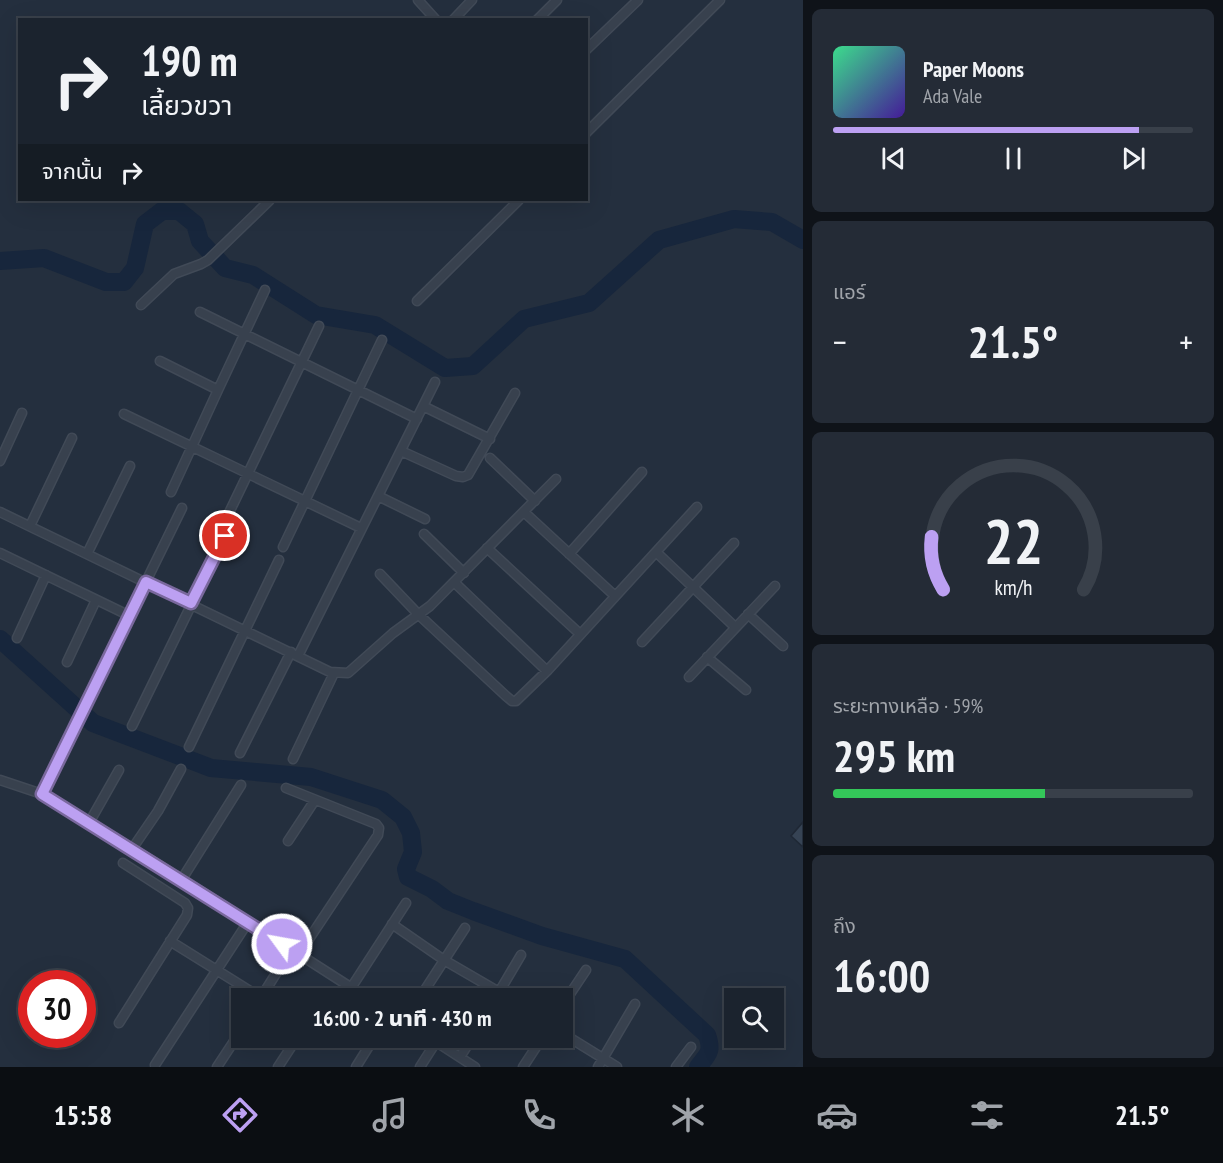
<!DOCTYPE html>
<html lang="th">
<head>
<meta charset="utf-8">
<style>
  :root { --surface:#1b232e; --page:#242b36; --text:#f1f3f6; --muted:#a0a4aa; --line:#39404a; --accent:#bca0f2 }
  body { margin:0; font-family:"PT Sans Narrow","Noto Sans Thai",sans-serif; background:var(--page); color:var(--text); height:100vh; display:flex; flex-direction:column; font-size:22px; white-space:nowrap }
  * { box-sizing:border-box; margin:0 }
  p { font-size:20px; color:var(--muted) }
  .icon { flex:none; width:33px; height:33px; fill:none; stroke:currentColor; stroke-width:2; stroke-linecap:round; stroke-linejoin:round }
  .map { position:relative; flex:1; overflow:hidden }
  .drawer { display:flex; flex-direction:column; gap:9px; padding:9px; background:#0f1319; width:420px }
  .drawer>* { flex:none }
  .hud { position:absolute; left:18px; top:18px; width:570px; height:183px; border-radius:0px; box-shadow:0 6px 24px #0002,0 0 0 2px var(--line); background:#1b232e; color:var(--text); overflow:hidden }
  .buttons { position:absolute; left:724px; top:988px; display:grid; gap:12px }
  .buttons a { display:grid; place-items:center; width:60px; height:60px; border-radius:0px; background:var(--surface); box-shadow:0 6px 24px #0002,0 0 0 2px var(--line); font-size:30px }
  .speed { position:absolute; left:18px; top:970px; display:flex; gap:12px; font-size:30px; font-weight:700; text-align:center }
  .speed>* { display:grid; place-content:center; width:78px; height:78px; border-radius:50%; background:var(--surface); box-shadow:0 6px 24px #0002,0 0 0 2px var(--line); line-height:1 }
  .speed .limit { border:9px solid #d22; background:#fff; color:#111 }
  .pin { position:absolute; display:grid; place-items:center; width:51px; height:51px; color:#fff; margin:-26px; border:3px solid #fff; border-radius:50%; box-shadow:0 2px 6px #0007 }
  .me { position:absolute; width:66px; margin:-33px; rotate:302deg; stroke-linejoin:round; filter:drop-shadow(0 0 4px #0008) }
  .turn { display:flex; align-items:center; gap:21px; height:126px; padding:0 24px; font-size:27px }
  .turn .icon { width:78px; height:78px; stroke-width:2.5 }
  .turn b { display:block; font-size:42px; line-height:51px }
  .then { display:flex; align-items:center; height:57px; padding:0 24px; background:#0003; gap:12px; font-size:22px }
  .big { font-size:45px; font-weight:800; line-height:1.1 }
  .drawer .card { flex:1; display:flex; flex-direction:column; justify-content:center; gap:9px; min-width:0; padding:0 21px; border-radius:9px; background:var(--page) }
  .drawer .dial { align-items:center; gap:0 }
  .dial svg { height:156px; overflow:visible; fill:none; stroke:var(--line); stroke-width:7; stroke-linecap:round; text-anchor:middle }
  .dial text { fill:var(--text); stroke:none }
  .song { display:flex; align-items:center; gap:18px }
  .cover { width:72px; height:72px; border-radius:9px; background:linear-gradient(135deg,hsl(150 70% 55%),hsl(260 70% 35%)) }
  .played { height:6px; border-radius:3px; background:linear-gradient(90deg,var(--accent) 85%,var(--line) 85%) }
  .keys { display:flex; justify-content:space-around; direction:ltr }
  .heat { display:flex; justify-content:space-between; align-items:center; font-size:33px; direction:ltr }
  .charge { height:9px; border-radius:4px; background:linear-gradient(90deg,#34c759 59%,var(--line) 0) }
  .trip { position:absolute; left:231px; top:988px; width:342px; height:60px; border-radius:0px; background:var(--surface); box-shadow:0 6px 24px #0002,0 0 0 2px var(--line); font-weight:800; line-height:60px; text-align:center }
  .menu { display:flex; height:96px; justify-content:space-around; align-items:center; background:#0b0e12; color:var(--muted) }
  .menu .icon { width:42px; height:42px }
  .menu .selected { color:var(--accent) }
  .menu b { font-size:27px; color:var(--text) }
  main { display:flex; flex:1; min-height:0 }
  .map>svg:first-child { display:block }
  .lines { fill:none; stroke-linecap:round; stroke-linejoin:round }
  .river { stroke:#17263c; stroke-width:18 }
  .building { fill:#364354; stroke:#1f2835; stroke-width:1.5 }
  .street-casing { stroke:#414a57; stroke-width:11 }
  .street { stroke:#38414e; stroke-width:8 }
  .route-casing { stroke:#7a689d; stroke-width:15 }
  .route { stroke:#bca0f2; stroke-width:10 }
</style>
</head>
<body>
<main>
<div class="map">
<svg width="803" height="1067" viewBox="0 0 803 1067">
  <rect width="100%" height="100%" fill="#242f3e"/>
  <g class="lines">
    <!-- river -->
    <path class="river" d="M 0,261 L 44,258 L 106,282 L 124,282 L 135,268 L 145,224 L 162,211 L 179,211 L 195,224 L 200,241 L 225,268 L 253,275 L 316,315 L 375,325 L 445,368 L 473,366 L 524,319 L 589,303 L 659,240 L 734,219 L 772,222 L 803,240
      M 0,639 L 93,723 L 211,768 L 311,777 L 382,800 L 403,817 L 411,833 L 413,852 L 406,869 L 408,877 L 432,889 L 448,901 L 473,911 L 542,936 L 625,959 L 707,1035 C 713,1052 708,1054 698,1067"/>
  </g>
  <!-- building -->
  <path class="building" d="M 803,822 L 803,847 L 791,836 Z"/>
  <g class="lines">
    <!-- street casing -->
    <g class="street-casing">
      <path id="street" d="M 418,0 L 436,20
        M 453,20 L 472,0
        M 537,20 L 557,0
        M 586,50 L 638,0
        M 586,133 L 720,0
        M 417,301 L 519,200
        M 141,305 L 174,274 L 201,264 L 208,260 L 270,200
        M 200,312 L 417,419
        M 160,361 L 218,390 L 265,290
        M 423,406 L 490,439
        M 124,414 L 361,528
        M 401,451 L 456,476 L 463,477 L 468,475 L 515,393
        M 490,458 L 535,501
        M 0,461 L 22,413
        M 171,492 L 218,390
        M 378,496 L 425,519
        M 0,512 L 330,672 L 348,673 L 393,633 L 430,606 L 556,479
        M 524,512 L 615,596
        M 226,519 L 319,326
        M 30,526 L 72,438
        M 424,534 L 464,573
        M 283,547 L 382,340
        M 487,548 L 580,634
        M 656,552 L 735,627
        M 0,553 L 130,616
        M 87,554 L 130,466
        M 569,554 L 642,472
        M 380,574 L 419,615 L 506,696 L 512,701 L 516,701 L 547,671 L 697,507
        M 455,583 L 547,671
        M 748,614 L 783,646
        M 17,638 L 46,575
        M 642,642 L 734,543
        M 298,656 L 435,382
        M 707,657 L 746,690
        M 67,662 L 96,600
        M 689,677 L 775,586
        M 132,726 L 225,536
        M 189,747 L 279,560
        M 240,753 L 291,652
        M 293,759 L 334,673
        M 0,780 L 42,794 L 182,879 L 369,999
        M 286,788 L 376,824 L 379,828 L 378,835 L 299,954
        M 42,794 L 182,508
        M 89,823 L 119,770
        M 288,841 L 315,800
        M 132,849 L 158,811 L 181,769
        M 182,879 L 241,785
        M 392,924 L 444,960 L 511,999
        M 170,941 L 263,999
        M 351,988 L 406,903
        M 260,999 L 282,964
        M 323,999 L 326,994
        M 419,999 L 465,928
        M 495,999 L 521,955
        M 562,1006 L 586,970
        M 119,1023 L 187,915 L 188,908 L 185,903 L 123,863
        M 562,1033 L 617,1067
        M 430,1038 L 475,1067
        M 460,1057 L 472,1038
        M 155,1065 L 248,922
        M 217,1067 L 242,1029
        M 278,1067 L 297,1038
        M 356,1067 L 374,1038
        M 420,1067 L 436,1042
        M 523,1067 L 542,1038
        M 598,1067 L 635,1004
        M 676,1067 L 691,1047"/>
    </g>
    <!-- street -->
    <use href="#street" class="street"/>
  </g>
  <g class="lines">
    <!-- route casing -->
    <g class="route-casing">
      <path id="route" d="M 225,536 L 191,603 L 146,582 L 42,794 L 282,944"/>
    </g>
    <!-- route -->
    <use href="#route" class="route"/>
  </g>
</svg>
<div class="buttons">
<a><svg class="icon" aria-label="search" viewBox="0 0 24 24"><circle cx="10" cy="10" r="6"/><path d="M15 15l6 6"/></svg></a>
</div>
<div class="speed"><div class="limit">30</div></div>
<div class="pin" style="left:225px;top:536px;background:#d93025"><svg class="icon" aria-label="arrive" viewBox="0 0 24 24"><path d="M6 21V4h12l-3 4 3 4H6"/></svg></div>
<svg class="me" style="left:282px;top:944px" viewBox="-20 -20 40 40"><circle r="17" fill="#bca0f2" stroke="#fff" stroke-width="3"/><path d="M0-11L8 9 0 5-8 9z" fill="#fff"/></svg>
<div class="trip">16:00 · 2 นาที · 430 m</div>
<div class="hud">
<div class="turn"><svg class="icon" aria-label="right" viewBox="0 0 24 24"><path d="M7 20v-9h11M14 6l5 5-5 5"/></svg><div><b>190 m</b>เลี้ยวขวา</div></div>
<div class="then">จากนั้น<svg class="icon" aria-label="right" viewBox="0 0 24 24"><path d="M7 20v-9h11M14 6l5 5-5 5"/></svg></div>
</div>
</div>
<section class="drawer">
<div class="card">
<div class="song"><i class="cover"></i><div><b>Paper Moons</b><p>Ada Vale</p></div></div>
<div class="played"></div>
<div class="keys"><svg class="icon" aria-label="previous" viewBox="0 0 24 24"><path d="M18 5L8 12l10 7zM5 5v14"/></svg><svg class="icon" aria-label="pause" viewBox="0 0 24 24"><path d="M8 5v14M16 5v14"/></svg><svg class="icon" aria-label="next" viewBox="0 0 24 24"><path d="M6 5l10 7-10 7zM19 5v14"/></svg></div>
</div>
<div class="card"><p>แอร์</p>
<div class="heat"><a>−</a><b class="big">21.5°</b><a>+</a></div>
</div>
<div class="card dial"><svg viewBox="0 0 100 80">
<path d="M14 69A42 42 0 1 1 86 69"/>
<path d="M14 69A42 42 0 0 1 8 42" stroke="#bca0f2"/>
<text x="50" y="56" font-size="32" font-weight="700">22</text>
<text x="50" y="72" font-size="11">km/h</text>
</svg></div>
<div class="card"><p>ระยะทางเหลือ · 59%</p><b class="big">295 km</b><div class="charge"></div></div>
<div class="card"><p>ถึง</p><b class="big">16:00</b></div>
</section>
</main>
<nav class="menu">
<b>15:58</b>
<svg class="icon selected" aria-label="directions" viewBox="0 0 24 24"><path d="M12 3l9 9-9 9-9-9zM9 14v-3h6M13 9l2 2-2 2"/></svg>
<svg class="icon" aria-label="music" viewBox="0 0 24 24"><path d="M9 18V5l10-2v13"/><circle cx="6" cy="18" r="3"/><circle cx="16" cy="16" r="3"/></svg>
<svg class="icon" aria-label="phone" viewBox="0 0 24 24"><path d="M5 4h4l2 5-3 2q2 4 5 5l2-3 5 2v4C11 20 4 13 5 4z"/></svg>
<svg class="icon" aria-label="climate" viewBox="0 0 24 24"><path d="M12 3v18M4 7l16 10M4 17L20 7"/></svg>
<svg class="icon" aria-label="car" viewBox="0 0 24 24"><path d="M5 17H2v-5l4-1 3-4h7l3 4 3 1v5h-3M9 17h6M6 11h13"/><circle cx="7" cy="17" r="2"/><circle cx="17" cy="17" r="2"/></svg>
<svg class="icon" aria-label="filters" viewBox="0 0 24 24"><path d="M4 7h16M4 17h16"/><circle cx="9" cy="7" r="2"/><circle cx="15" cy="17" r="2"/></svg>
<b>21.5°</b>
</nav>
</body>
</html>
